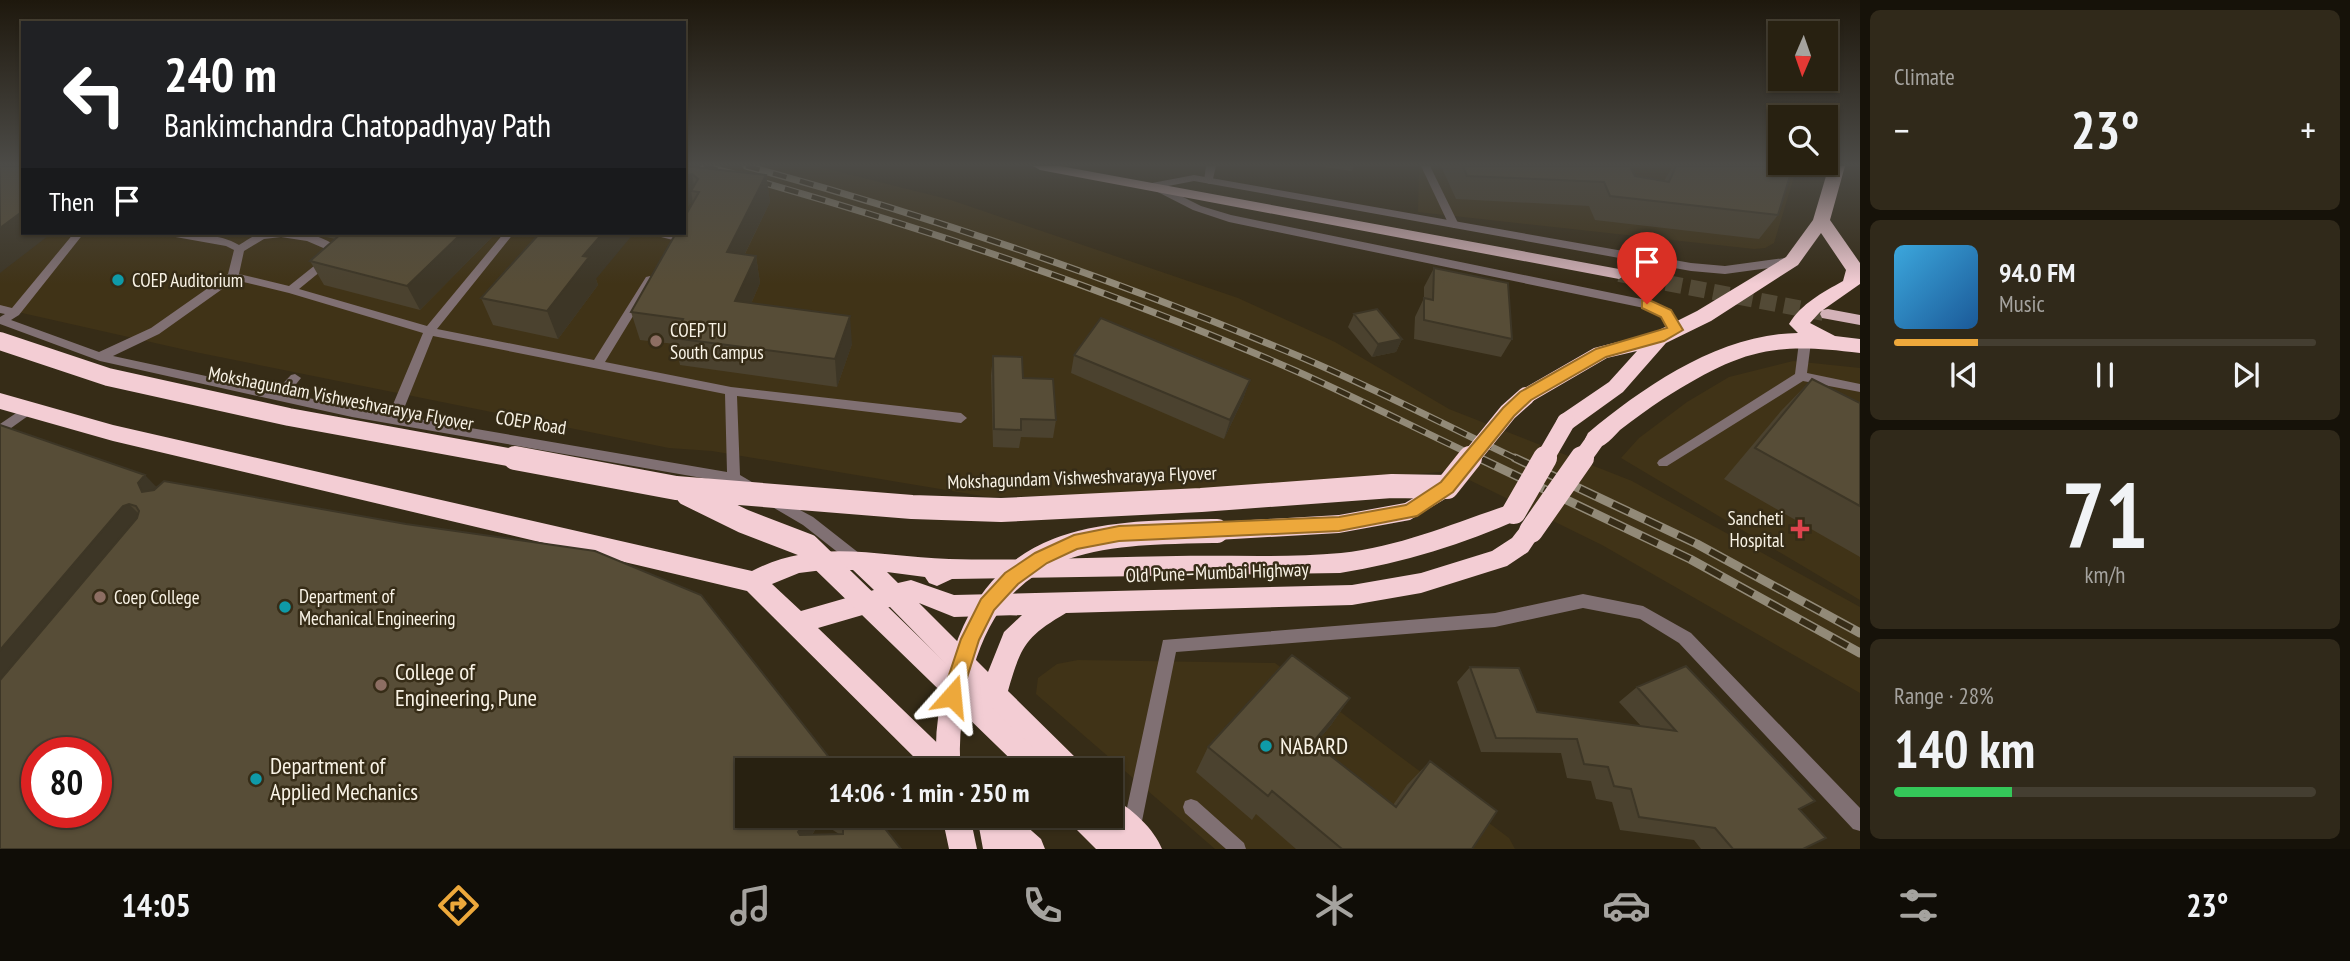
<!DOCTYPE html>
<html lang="en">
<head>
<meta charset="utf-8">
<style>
  :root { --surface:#282111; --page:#30291a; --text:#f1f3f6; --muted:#a5a39f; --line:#443e31; --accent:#eda83b }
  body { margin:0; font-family:"PT Sans Narrow",sans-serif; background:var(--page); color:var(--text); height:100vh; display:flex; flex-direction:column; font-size:26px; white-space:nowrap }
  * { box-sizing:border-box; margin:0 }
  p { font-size:23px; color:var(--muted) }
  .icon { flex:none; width:38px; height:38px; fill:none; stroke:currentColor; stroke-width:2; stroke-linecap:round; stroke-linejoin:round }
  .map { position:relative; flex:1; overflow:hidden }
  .sheet { display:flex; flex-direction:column; gap:10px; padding:10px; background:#161209; width:490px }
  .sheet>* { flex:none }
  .top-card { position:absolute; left:21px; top:21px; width:665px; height:214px; border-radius:0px; box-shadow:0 2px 5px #0004,0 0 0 2px var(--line); background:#202124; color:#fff; overflow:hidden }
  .needle { width:46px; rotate:182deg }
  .tools { position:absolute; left:1768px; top:21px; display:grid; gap:14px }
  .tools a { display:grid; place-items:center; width:70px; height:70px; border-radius:0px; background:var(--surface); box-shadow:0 2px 5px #0004,0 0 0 2px var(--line); font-size:35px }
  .speed { position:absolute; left:21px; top:737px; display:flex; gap:14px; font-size:35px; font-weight:700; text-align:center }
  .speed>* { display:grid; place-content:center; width:91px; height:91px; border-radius:50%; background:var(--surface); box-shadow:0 2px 5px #0004,0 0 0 2px var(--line); line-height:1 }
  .speed .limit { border:10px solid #d22; background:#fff; color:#111 }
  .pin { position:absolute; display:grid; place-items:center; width:60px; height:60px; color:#fff; margin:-72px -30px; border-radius:50% 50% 50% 0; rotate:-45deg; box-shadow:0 0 7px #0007 }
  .pin .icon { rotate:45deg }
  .me { position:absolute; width:77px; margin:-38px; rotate:18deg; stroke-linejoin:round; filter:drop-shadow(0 0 5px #0008) }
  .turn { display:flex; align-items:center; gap:24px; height:147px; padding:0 28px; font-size:32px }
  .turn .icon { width:91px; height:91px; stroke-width:2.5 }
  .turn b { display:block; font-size:49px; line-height:60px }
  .then { display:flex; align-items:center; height:66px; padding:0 28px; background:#0003; gap:14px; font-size:26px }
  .big { font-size:52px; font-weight:600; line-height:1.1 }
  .sheet .widget { flex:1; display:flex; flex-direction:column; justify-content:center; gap:10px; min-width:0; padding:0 24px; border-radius:10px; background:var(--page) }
  .sheet .dial { align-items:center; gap:0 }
  .dial b { font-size:91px; line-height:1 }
  .song { display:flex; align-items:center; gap:21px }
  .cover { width:84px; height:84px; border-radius:10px; background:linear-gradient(135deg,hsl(200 70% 55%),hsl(210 70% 35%)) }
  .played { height:7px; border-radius:4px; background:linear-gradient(90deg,var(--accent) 20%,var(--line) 20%) }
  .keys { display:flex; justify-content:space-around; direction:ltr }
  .heat { display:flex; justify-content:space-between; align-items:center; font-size:38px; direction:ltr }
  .charge { height:10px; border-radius:5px; background:linear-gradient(90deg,#34c759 28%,var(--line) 0) }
  .trip { position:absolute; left:735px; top:758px; width:388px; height:70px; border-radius:0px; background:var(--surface); box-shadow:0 2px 5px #0004,0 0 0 2px var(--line); font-weight:600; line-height:70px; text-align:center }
  .dock { display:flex; height:112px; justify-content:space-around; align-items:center; background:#100d07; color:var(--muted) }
  .dock .icon { width:49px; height:49px }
  .dock .active { color:var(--accent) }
  .dock b { font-size:32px; color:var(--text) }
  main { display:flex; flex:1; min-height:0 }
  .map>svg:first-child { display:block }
  .built { fill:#403317 }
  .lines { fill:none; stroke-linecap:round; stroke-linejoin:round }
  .primary-tunnel { stroke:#534a36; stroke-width:16; stroke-dasharray:16 8; stroke-linecap:butt }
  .lane { fill:#807073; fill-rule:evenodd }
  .street { fill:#807073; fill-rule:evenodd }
  .primary { fill:#d3b2b8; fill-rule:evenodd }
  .highway { fill:#f3cdd4; fill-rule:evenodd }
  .rail-far1-casing { stroke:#928a78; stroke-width:7 }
  .rail-casing { stroke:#928a78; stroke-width:9 }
  .rail-far1 { stroke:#362c17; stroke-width:4.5; stroke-dasharray:14; stroke-linecap:butt }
  .rail { stroke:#362c17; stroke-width:6; stroke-dasharray:18; stroke-linecap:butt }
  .highway-bridge-far1 { stroke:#f3cdd4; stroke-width:18 }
  .highway-bridge { stroke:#f3cdd4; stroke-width:24 }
  .wall { fill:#4b422f; fill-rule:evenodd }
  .shaded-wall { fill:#3d3626 }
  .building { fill:#574d37; stroke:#3d3626; stroke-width:2; fill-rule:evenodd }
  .route { fill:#eda83b; stroke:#9a6d26; stroke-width:2 }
  .culture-dot { fill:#0f9aa8; stroke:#362c17; stroke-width:2.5 }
  .education-dot { fill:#8d6e63; stroke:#362c17; stroke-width:2.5 }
  .health-dot { fill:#e0444e; stroke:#362c17; stroke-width:2.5 }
  .labels { text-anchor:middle; stroke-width:5; stroke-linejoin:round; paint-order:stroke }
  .poi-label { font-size:19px; fill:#f9f3e6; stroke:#362c17; text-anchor:start }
  .street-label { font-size:19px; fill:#f9f3e6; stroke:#362c17 }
  .near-poi-label { font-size:23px; fill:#f9f3e6; stroke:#362c17; text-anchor:start }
</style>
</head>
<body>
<main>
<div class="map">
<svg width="1860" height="849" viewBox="0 0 1860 849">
  <rect width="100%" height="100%" fill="#362c17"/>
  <!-- built -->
  <path class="built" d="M 0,166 L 23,233 L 684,233 L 684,166 L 816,166 L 951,200 L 1238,298 L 1335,342 L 1449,409 L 1632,481 L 1860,607 L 1860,693 L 1602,545 L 1451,471 L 1220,492 L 988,497 L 712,451 L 669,448 L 195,352 L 0,308 Z
    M 1419,166 L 1770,166 L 1797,167 L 1774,243 L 1765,248 L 1754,249 L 1418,212 Z
    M 1793,361 L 1860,368 L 1860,600 L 1621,458 L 1639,438 L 1687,402 L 1729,377 Z
    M 1078,660 L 1275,663 L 1509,838 L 1515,849 L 1215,849 L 1036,694 L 1038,678 L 1057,664 Z"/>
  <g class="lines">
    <!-- primary-tunnel -->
    <path class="primary-tunnel" d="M 1619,274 L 1824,313"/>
    <!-- lane -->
    <path class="lane" d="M 1206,166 L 1216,166 L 1212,183 L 1209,184 L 1204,181 Z
      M 1421,166 L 1430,166 L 1459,225 L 1458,227 L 1454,228 L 1449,225 Z
      M 74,233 L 84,233 L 19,315 L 11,320 L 99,352 L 151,328 L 228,274 L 234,250 L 226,246 L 170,236 L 165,233 C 187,233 220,233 239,245 C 247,240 255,234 264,233 C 288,230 321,232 339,249 L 332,262 L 299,289 L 427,326 L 504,233 L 514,233 L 437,329 L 594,360 L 646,277 L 650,276 L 655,280 L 605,362 L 731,387 L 961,413 L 967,418 L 961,423 L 737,396 L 740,475 L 757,485 L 758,489 L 757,493 L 752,494 L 731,483 L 352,417 L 100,361 L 0,324 L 0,317 L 5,314 L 0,313 L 0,305 L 12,308 ZM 281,237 L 307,241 L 328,250 L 324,258 L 289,286 L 239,274 L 244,251 L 264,239 ZM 235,280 L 289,293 L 423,333 L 389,414 L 288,394 L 301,378 L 295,374 L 291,375 L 276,391 L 113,356 L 159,334 ZM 433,336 L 725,394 L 727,472 L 401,416 Z
      M 652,233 L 669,233 L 681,236 L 682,238 L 677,241 L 653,235 Z
      M 1805,338 L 1811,342 L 1807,373 L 1860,384 L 1860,392 L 1803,381 L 1667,466 L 1659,466 L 1657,463 L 1659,460 L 1795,374 L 1799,342 Z
      M 28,405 L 34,410 L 32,413 L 0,436 L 0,424 Z
      M 774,496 L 813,517 L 864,557 L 866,561 L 864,565 L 859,567 L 854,565 L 803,525 L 769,505 L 767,501 L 769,497 Z
      M 1191,799 L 1197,801 L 1244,843 L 1246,849 L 1226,849 L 1185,813 L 1183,807 L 1185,801 Z"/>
    <!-- street -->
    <path class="street" d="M 1194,175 L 1691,263 L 1725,266 L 1792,257 L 1798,261 L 1792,265 L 1725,274 L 1691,271 L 1194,181 L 1163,187 L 1201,206 L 1231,215 L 1651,301 L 1670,311 L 1682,330 L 1676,334 L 1671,333 L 1662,317 L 1644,308 L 1229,222 L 1193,210 L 1146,186 L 1152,183 Z
      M 1583,594 L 1643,606 L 1691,633 L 1860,808 L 1860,831 L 1853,829 L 1679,643 L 1640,619 L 1583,608 L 1495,627 L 1176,652 L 1140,831 L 1138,838 L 1131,840 L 1124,838 L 1122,831 L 1163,640 L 1495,613 Z"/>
    <!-- primary -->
    <path class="primary" d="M 1033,166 L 1060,166 L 1619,269 L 1627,274 L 1619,279 L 1040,170 Z
      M 1828,309 L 1860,315 L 1860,325 L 1822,318 L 1820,314 L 1822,310 Z"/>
    <!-- highway -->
    <path class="highway" d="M 1829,166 L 1845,166 L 1830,220 L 1860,263 L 1860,284 L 1820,312 L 1810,323 L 1835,336 L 1860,339 L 1860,353 C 1770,341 1740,351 1663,399 C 1648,409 1634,419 1620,430 C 1615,435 1610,441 1604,445 C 1598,448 1594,446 1588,445 L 1585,439 L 1588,433 C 1646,385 1720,334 1798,333 L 1789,324 C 1802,303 1822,293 1843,281 L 1846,270 L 1821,233 L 1798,265 L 1711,321 L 1666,343 L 1623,392 L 1573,428 L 1566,430 L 1559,428 L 1556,422 L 1559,416 L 1609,382 L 1637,351 L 1607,358 L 1533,401 L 1526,404 L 1519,401 L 1516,396 L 1519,391 L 1594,348 L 1653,333 L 1697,311 L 1786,257 L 1813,220 Z
      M 0,393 L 113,425 L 752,571 C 817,537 880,557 949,559 C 1025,561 1101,557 1177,556 C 1231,555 1288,558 1341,553 C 1404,546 1456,522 1514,503 L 1522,506 L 1525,512 L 1522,518 C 1463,544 1404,563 1340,573 L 952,579 L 937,586 L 929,583 L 925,577 L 887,572 L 898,583 L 911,580 L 954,595 L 1352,585 L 1421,573 L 1492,551 L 1512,538 L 1523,524 L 1531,522 L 1539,524 L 1542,531 L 1528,552 L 1507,566 L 1421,593 L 1352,605 L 1066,613 C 1025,637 1021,646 1008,691 L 1079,761 L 1083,770 L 1050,770 L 890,607 L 818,628 L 956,761 L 960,770 L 927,770 L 747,591 L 113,441 L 0,409 ZM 823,570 L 853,570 L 874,590 L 801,611 L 772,584 L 799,573 ZM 919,603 L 954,617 L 1022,615 L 1004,632 L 988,672 Z
      M 1447,478 L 1455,481 L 1458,487 L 1455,493 L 1410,520 L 1339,533 L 1217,540 L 1209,538 L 1206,531 L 1209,524 L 1217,522 L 1339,515 L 1405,503 Z
      M 1111,798 C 1130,806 1155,830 1162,849 L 1096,849 L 1073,826 L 1069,816 L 1111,816 Z
      M 942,816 L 970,816 L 977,849 L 949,849 Z
      M 977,816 L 1015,816 L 1041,839 L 1045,849 L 983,849 Z"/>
    <!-- rail-far1 casing -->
    <g class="rail-far1-casing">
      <path id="rail-far1" d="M 704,166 C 905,221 1105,287 1296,371 C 1359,399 1421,431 1483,460
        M 746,166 C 935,217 1122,282 1303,358 C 1376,389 1447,426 1519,460"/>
    </g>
    <!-- rail casing -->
    <g class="rail-casing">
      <path id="rail" d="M 1479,458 L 1690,559 L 1860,653
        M 1515,458 L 1697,544 L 1860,633"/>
    </g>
    <!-- rail-far1 -->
    <use href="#rail-far1" class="rail-far1"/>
    <!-- rail -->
    <use href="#rail" class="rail"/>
    <!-- highway-bridge-far1 -->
    <path class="highway-bridge-far1" d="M 0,341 L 108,377 L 289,417 L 524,460
      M 1469,460 L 1508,412 L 1526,396
      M 1544,460 L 1566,422
      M 1581,460 L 1596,439"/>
    <!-- highway-bridge -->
    <path class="highway-bridge" d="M 515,458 L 676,488 L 912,507 L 1001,510 L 1201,500 L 1392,486 L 1447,487 L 1470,458
      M 688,494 L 743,521 L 808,546 L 1039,770
      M 1514,512 L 1545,458
      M 1531,531 L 1582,458
      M 949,770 C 945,734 952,699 962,664 C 1001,533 1100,533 1217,531"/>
  </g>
  <!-- wall -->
  <path class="wall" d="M 684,166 L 766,175 L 770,202 L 745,254 L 756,256 L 760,283 L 751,304 L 852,344 L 837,387 L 680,365 L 675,344 L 640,340 L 631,312 L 693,203 L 690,204 Z
    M 1316,166 L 1354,166 L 1352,171 Z
    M 1441,166 L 1630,166 L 1635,176 L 1664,181 L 1673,166 L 1793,166 L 1778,215 L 1759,239 L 1595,220 L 1589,206 L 1456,199 Z
    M 308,233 L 496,233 L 420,310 L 324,285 L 310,261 L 335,239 Z
    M 1434,268 L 1512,339 L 1501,357 L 1414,339 L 1415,317 L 1424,298 L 1424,287 Z
    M 596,279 L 598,285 L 558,339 L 493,325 L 481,298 Z
    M 1354,314 L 1402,339 L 1396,352 L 1372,357 L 1348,327 Z
    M 1074,355 L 1250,380 L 1243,399 L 1224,439 L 1071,373 Z
    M 993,356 L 1023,378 L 1056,420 L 1053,438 L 1021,437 L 1019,448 L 993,447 L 991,375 Z
    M 1812,379 L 1860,403 L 1860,557 L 1724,479 L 1781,411 Z
    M 0,425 L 157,487 L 747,816 L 875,816 L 901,849 L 0,849 ZM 825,825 L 839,834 L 812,835 L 817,827 Z
    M 1470,667 L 1537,712 L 1641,726 L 1619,702 L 1637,687 L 1815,801 L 1799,810 L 1805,849 L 1701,849 L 1694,840 L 1620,830 L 1612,802 L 1596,799 L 1591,781 L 1567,778 L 1561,753 L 1481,752 L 1457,682 Z
    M 1350,698 L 1331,725 L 1315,744 L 1393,805 L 1407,785 L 1430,761 L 1472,849 L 1296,849 L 1256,814 L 1252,820 L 1196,772 L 1208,747 Z"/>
  <!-- shaded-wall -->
  <path class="shaded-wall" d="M 692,174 L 695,192 L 691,191 L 693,203 L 690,204 L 684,213 L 684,176 Z
    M 766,175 L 770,202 L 732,280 L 727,252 Z
    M 23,211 L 23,233 L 52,233 L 0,273 L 0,228 Z
    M 462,233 L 496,233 L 420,310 L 407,286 Z
    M 603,233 L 634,233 L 596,279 L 598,285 L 558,339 L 547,311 L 583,256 Z
    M 756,256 L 760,283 L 740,329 L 735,301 Z
    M 850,316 L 852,344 L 837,387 L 835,359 Z
    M 1402,339 L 1396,352 L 1372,357 L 1378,344 Z
    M 1250,380 L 1243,399 L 1224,439 L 1230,420 Z
    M 145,475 L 167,498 L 142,492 L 138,483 Z
    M 129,504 L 152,527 L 0,705 L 0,650 L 123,506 Z
    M 1350,698 L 1331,725 L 1296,767 L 1313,742 Z
    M 809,816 L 823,816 L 825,825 L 817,827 L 802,849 L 798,832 Z"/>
  <!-- building -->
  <path class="building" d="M 0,166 L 23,166 L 23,211 L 0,228 Z
    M 684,166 L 766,175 L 727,252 L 756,256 L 735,301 L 850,316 L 835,359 L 673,338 L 683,319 L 631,312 L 676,233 L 684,233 L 684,218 L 699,192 L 691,191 L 698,179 L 692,174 L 684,176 Z
    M 1463,166 L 1630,166 L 1635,176 L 1669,182 L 1676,166 L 1793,166 L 1778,215 L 1610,196 L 1604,182 L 1467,176 Z
    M 342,233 L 462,233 L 407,286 L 310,261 Z
    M 540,233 L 603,233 L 583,256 L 589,257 L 547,311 L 481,298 Z
    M 1434,268 L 1508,283 L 1512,339 L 1424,320 L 1424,298 L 1433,300 Z
    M 1377,309 L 1402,339 L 1378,344 L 1354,314 Z
    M 1101,318 L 1250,380 L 1230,420 L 1074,355 Z
    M 993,356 L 1022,357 L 1023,378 L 1053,379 L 1056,420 L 1021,419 L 1021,430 L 994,429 Z
    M 1812,379 L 1860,403 L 1860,506 L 1755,448 Z
    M 0,425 L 145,475 L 138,483 L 142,492 L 154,490 L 164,481 L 406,524 L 595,551 L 701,595 L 839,770 L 747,770 L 747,816 L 809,816 L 798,832 L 800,835 L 843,834 L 843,828 L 833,816 L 875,816 L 901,849 L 0,849 L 0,680 L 137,518 L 139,511 L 136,506 L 129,504 L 123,506 L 0,650 ZM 37,752 L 96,752 L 96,812 L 37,812 Z
    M 1292,655 L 1350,698 L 1313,742 L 1396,807 L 1430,761 L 1497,811 L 1472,849 L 1342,849 L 1272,791 L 1268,796 L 1208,747 Z
    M 1686,666 L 1815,801 L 1799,809 L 1826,838 L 1803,849 L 1733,849 L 1715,828 L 1639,817 L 1631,789 L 1614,786 L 1608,767 L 1584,764 L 1577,739 L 1496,738 L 1470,667 L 1519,668 L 1537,712 L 1676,731 L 1637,687 Z"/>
  <!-- sky -->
  <linearGradient id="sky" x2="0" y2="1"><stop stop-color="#1e180d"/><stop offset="0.58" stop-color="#4c4b47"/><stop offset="1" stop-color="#4c4b47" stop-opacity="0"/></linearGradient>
  <rect width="1860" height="284" fill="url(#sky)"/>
  <!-- route -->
  <path class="route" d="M 1647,299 L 1671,310 L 1683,330 L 1664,341 L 1606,357 L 1531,400 L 1514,416 L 1453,492 L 1417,516 L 1339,531 L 1119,541 L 1077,549 L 1047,563 L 1018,584 L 994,610 L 979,640 L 959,703 L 952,705 L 945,703 L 942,696 L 961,639 L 981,599 L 1005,573 L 1035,553 L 1074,535 L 1119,526 L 1339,517 L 1406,505 L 1441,482 L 1503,408 L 1520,392 L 1596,349 L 1667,328 L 1661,317 L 1642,308 L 1642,301 Z"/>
  <!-- markers -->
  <g class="culture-dot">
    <circle cx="118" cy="280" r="7"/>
    <circle cx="285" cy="607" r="7"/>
    <circle cx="1266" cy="746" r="7"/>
    <circle cx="256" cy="779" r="7"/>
  </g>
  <g class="education-dot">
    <circle cx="656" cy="341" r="7"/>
    <circle cx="100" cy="597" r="7"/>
    <circle cx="381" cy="685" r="7"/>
  </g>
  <path class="health-dot" d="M1796.5 518.5h7v7h7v7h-7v7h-7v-7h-7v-7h7z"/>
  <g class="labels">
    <!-- poi labels -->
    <g class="poi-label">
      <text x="132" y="287">COEP Auditorium</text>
      <text x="670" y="337">COEP TU<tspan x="670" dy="22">South Campus</tspan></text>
      <text x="1784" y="525" text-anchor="end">Sancheti<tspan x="1784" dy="22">Hospital</tspan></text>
      <text x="299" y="603">Department of<tspan x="299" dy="22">Mechanical Engineering</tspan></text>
      <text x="114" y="604">Coep College</text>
    </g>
    <!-- street labels -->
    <g class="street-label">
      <text transform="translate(341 398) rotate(11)" y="7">Mokshagundam Vishweshvarayya Flyover</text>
      <text transform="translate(531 422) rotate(9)" y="7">COEP Road</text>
      <text transform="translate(1082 477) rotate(-2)" y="7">Mokshagundam Vishweshvarayya Flyover</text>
      <text transform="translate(1217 572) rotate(-2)" y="7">Old Pune–Mumbai Highway</text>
    </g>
    <!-- near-poi labels -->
    <g class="near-poi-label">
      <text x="395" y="680">College of<tspan x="395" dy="26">Engineering, Pune</tspan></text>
      <text x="1280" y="754">NABARD</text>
      <text x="270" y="774">Department of<tspan x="270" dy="26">Applied Mechanics</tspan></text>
    </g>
  </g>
</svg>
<div class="tools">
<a><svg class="needle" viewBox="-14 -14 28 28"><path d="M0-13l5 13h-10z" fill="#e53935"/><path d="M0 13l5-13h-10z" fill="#a5a39f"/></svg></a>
<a><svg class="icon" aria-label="search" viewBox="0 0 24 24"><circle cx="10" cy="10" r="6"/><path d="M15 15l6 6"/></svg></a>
</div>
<div class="speed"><div class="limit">80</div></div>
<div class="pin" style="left:1647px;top:304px;background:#d93025"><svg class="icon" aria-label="arrive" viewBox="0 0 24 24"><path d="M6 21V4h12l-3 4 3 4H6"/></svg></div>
<svg class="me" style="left:952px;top:696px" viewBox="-20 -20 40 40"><path d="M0-17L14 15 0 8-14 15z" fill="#eda83b" stroke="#fff" stroke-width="4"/></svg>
<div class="trip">14:06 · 1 min · 250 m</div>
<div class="top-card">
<div class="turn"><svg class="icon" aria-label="left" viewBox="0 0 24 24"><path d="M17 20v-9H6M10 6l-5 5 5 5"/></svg><div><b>240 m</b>Bankimchandra Chatopadhyay Path</div></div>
<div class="then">Then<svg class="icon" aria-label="arrive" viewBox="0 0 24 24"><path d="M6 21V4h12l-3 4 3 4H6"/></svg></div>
</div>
</div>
<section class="sheet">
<div class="widget"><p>Climate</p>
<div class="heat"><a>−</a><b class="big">23°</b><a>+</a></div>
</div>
<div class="widget">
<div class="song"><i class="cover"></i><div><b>94.0 FM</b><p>Music</p></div></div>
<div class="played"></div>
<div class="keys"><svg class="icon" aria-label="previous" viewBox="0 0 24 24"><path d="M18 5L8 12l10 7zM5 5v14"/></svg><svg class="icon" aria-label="pause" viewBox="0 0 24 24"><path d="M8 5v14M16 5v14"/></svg><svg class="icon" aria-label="next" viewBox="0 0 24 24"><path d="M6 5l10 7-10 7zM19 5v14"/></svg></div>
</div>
<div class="widget dial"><b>71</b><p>km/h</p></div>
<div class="widget"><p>Range · 28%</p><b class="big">140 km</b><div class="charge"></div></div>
</section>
</main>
<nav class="dock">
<b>14:05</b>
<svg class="icon active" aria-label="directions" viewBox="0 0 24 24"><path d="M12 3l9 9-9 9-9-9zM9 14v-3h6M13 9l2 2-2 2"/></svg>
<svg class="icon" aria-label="music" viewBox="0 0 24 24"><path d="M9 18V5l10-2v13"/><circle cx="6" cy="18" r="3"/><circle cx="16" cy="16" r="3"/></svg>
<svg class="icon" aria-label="phone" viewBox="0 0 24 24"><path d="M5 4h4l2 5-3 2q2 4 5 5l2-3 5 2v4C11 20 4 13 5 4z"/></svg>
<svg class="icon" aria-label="climate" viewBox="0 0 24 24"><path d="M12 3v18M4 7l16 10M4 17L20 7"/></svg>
<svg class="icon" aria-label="car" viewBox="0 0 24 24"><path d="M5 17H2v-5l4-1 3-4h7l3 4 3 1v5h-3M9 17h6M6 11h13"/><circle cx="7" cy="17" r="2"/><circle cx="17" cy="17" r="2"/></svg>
<svg class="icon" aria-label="filters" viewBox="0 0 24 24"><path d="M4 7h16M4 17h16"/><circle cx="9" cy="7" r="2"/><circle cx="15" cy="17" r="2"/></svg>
<b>23°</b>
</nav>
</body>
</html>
